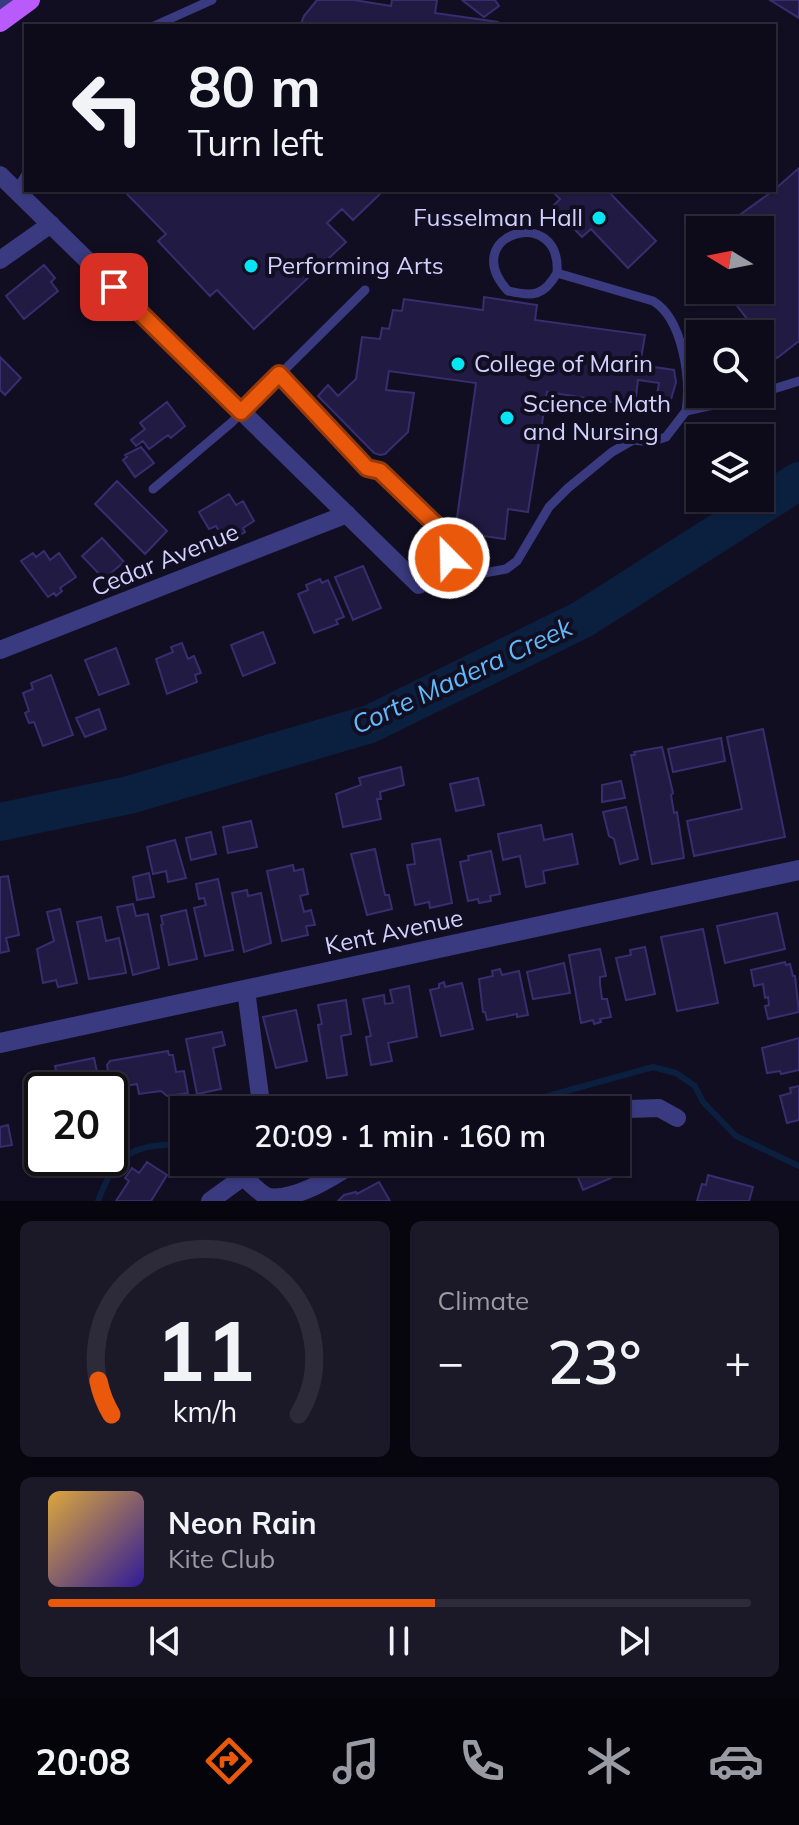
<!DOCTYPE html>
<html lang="en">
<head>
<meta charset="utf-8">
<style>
  :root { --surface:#0d0a1a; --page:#1b1827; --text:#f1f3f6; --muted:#9a9aa2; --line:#2d2b39; --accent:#ea580c }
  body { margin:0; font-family:Mulish,sans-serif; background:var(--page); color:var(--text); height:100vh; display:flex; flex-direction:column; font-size:30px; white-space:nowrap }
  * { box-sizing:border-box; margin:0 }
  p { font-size:26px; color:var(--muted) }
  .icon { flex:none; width:44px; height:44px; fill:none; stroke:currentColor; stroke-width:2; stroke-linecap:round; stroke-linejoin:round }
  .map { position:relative; height:1201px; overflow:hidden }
  .drawer { display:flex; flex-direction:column; gap:20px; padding:20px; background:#07060e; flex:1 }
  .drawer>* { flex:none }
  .top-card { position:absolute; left:24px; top:24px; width:752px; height:168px; border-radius:0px; box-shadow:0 2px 6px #0004,0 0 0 2px var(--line); background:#0d0a1a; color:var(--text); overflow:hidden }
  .needle { width:52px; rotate:280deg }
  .fabs { position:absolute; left:686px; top:216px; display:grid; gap:16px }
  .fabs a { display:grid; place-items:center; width:88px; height:88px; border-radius:0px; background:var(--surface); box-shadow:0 2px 6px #0004,0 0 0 2px var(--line); font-size:40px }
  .speed { position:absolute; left:24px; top:1072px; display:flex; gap:16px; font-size:40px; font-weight:700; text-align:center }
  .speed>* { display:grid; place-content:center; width:104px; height:104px; border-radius:50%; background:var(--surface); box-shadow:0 2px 6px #0004,0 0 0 2px var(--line); line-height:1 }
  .speed .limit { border:4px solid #111; border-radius:12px; background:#fff; color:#111 }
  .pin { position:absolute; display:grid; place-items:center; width:68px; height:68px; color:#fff; margin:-34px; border-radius:16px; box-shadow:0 4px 12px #0006 }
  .me { position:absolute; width:88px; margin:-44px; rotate:337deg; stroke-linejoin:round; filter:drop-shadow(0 0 6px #0008) }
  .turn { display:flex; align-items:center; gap:28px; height:168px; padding:0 32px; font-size:36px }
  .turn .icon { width:104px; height:104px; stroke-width:2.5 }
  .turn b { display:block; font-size:56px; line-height:68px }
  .big { font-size:60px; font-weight:600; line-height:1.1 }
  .drawer .card { flex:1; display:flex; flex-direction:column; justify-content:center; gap:12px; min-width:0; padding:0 28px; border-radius:12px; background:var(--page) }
  .drawer .dial { align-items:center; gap:0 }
  .dial svg { height:208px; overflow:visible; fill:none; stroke:var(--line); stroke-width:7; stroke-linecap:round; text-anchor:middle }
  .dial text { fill:var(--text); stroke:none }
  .song { display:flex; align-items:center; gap:24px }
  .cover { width:96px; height:96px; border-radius:12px; background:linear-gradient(135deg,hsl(40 70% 55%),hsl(250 70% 35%)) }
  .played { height:8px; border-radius:4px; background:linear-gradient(90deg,var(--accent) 55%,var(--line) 55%) }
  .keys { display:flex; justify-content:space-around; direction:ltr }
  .heat { display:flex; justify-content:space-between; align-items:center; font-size:44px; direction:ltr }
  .drawer .tiles { flex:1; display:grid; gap:20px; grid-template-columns:1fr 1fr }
  .card:last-child { grid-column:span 2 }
  .trip { position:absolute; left:170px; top:1096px; width:460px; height:80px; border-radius:0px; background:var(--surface); box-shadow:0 2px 6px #0004,0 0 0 2px var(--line); font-weight:600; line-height:80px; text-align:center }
  .menu { display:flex; height:128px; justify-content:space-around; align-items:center; background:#05040a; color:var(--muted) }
  .menu .icon { width:56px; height:56px }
  .menu .selected { color:var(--accent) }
  .menu b { font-size:36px; color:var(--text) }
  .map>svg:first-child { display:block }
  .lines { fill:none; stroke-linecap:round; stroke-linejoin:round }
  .stream { stroke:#0b203f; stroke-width:6 }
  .river { stroke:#0b203f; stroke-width:38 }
  .building { fill:#211b43; stroke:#382d6e; stroke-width:2 }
  .service { stroke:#3a3a80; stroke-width:9 }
  .minor { stroke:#3a3a80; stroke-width:18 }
  .tertiary { stroke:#3a3a80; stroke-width:20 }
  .primary { stroke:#b95afb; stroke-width:20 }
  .route-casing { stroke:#983908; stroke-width:20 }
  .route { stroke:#ea580c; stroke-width:14 }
  .poi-dot { fill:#06e5f4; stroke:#110e22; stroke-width:3 }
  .labels { text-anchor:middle; stroke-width:8; stroke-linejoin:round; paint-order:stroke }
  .poi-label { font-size:24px; fill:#d4d0fe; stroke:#110e22; text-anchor:start }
  .street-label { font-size:24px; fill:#d4d0fe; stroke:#110e22 }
  .water-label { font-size:26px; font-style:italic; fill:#61bafb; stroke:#110e22 }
</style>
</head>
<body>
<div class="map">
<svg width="799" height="1201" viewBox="0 0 799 1201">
  <rect width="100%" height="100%" fill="#110e22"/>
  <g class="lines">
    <!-- stream -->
    <path class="stream" d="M 383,1110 L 407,1101 L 470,1109 L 482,1108 L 541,1098 L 653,1067 L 676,1073 L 695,1086 L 703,1102 L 736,1136 L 799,1166
      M 98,1201 C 117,1151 133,1145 184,1144"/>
    <!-- river -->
    <path class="river" d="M 0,822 L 129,795 L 370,724 L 583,619 L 799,481"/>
  </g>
  <!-- building -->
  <path class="building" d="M 317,0 L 354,0 L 391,6 L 392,0 L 437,0 L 435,13 L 498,22 L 499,26 L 300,26 L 304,16 Z
    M 462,0 L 495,0 L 499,6 L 484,17 Z
    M 770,0 L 799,0 L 799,18 Z
    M 799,168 L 799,341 L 777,358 L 725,290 L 760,290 L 760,230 L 719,230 L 774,190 Z
    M 123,190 L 380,190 L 382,192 L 353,220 L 342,209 L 327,223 L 346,242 L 254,329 L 217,290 L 210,296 L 158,241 L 166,234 Z
    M 551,190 L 607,190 L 656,241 L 628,268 L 591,229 L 582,237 L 553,206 L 560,199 Z
    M 44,265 L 55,278 L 51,282 L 58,291 L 24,319 L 6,296 Z
    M 484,297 L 537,305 L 535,320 L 645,335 L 640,365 L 674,370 L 676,382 L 670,403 L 656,401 L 659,383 L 638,380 L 636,397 L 627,396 L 625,404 L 547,392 L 528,512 L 508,509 L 505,539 L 455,532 L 476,383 L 389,371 L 386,390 L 414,393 L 408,432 L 385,454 L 380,455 L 374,453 L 318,396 L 328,385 L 338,396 L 356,379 L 362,337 L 380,339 L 382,328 L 389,329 L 393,310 L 402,311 L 404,299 L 483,310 Z
    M 0,357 L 21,378 L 5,395 L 0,390 Z
    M 167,402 L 185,426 L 171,438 L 168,435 L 149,449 L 143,441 L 136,446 L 131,440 L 145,429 L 140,423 Z
    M 141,447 L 154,463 L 135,477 L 123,460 L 127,457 L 125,455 Z
    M 117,481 L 167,531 L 145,554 L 95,504 Z
    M 229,494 L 236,505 L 243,501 L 254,521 L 243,528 L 245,532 L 229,541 L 226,536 L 223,538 L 216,526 L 209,529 L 199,512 Z
    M 102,538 L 124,562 L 104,579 L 82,556 Z
    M 44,551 L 50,560 L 59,553 L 76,577 L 60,588 L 62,591 L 56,596 L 54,593 L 48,597 L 21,561 L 33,553 L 36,557 Z
    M 363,566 L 381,608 L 353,620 L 335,577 Z
    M 320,579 L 322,583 L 328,580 L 344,617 L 336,620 L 338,624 L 314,633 L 298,594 L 308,590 L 306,585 Z
    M 263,632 L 275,663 L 243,676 L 231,645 Z
    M 182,643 L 188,659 L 194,656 L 201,673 L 195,675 L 197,682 L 167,694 L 156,659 L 173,652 L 171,647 Z
    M 116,648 L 129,684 L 99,695 L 85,660 Z
    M 51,675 L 73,735 L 43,746 L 34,722 L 29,723 L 25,713 L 29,711 L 23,693 L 33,689 L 31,683 Z
    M 99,709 L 106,729 L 85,737 L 76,718 Z
    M 763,729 L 785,837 L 694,856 L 687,821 L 742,809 L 727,737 Z
    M 721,738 L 725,761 L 673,772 L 668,749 Z
    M 662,747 L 673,793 L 671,795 L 674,813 L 677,812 L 684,858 L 652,864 L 631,755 L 635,755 L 634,752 Z
    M 401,767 L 404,785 L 380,792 L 381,799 L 377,799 L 381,819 L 343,827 L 336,794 L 361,785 L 359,778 Z
    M 478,778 L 484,805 L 456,811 L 450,784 Z
    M 621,781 L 625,798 L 602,802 L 602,785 Z
    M 626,807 L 638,859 L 620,864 L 614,839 L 609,836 L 603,812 Z
    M 251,821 L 257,847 L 228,853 L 223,827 Z
    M 541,825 L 544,840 L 572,834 L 578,864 L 543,871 L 545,883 L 526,887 L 520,856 L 503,860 L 498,834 Z
    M 211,832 L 216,854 L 191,860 L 186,838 Z
    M 440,839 L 452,903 L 430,908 L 429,902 L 415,905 L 407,865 L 415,864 L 412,844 Z
    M 175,840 L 186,878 L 168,882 L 166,871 L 153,874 L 147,847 Z
    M 375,849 L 385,895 L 389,895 L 392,909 L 367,915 L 351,854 Z
    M 491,851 L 500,894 L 490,896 L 491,901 L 479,903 L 478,899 L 468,901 L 460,862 L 469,860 L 468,856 Z
    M 293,865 L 294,871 L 303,869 L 308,894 L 300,896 L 304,912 L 311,910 L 315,925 L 306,926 L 308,935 L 282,941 L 267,871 Z
    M 149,873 L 154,897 L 137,900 L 133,877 Z
    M 8,876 L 19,935 L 6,938 L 9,951 L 0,953 L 0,877 Z
    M 218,879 L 233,950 L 205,956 L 194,908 L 206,905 L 204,898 L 199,899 L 196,884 Z
    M 247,890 L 248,896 L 261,893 L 271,943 L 244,952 L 232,893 Z
    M 133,904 L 136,916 L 148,914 L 159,968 L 133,975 L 117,907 Z
    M 60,909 L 77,983 L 58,987 L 56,980 L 43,983 L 37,949 L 54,941 L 47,912 Z
    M 186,910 L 197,959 L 169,965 L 161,925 L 163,924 L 161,916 Z
    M 777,913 L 785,949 L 725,963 L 717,926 Z
    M 101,917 L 106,941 L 119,938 L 126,973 L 89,979 L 77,922 Z
    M 703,929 L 718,1003 L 677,1011 L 661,937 Z
    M 645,947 L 655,994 L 626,1000 L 616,958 L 631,955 L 630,950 Z
    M 600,949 L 606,976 L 600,977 L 600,984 L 602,999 L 607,999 L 611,1017 L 600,1019 L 601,1022 L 594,1024 L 593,1020 L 581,1023 L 569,955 Z
    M 785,962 L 786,965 L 790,964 L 793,976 L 795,976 L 799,1012 L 768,1019 L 765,1006 L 769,1005 L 768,997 L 765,998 L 763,984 L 754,986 L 751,970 Z
    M 564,963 L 570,993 L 533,999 L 527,972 Z
    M 500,969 L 502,975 L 519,971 L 528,1015 L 517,1017 L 517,1014 L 487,1020 L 485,1012 L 483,1012 L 479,979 L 493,976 L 492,971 Z
    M 444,982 L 445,987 L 462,983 L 473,1029 L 441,1036 L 430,990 L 439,988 L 439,984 Z
    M 409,986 L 417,1037 L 388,1043 L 392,1061 L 371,1065 L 366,1037 L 371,1036 L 363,999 L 384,995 L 385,1004 L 393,1003 L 390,990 Z
    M 346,1000 L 351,1034 L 341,1036 L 347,1075 L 327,1078 L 318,1025 L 322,1024 L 318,1005 Z
    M 296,1010 L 307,1061 L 276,1068 L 263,1017 Z
    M 222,1032 L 225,1045 L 213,1048 L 221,1089 L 197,1094 L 186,1039 Z
    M 799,1038 L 799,1070 L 781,1074 L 780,1071 L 767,1073 L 762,1048 Z
    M 168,1051 L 169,1055 L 173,1055 L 176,1072 L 184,1071 L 188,1093 L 167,1096 L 161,1091 L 139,1094 L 137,1084 L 115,1088 L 110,1085 L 107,1065 L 110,1061 Z
    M 94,1058 L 101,1090 L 47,1090 L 52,1088 L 50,1076 L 57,1075 L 55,1066 Z
    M 799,1086 L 799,1120 L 787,1123 L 780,1096 L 791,1093 L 790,1088 Z
    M 8,1125 L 12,1145 L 0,1147 L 0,1127 Z
    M 147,1162 L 167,1175 L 151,1201 L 116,1201 L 129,1181 L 125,1178 L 132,1168 L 139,1173 Z
    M 577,1162 L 605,1162 L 611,1178 L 583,1190 L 577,1175 L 582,1173 Z
    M 708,1175 L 753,1187 L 749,1201 L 697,1201 L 702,1184 L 706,1185 Z
    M 379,1182 L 390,1201 L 338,1201 L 344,1195 L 356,1192 L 357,1194 Z"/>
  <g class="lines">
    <!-- service -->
    <path class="service" d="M 154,26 L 212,0
      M 16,191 L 26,174
      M 557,273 C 544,296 533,297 508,291 C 456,234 562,203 557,273 L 653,301 C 683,319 691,379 686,411
      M 279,374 L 367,468 L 380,471 L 437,526 L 444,539 L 449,558 L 442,581
      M 153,489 L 231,423 L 365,290
      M 419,585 L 506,569 L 517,561 L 549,507 L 568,488 L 612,452 L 633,440 L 651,442 L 666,437 L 686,411 L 741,399 L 799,381"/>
    <!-- minor -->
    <path class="minor" d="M 2,0 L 12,13
      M 0,175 L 419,585
      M 0,260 L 51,224
      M 0,650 L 347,514
      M 246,990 L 260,1096 L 257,1110
      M 598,1110 L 659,1108 L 677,1118
      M 243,1177 C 250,1182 260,1194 268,1197 C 296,1201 335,1176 356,1162
      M 210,1201 L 243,1177 L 246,1162"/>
    <!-- tertiary -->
    <path class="tertiary" d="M 0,1043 L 799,870"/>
    <!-- primary -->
    <path class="primary" d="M 0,22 L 30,0"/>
  </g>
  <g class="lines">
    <!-- route casing -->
    <g class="route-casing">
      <path id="route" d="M 114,287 L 241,412 L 279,374 L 367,468 L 380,471 L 437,526 L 444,539 L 449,558"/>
    </g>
    <!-- route -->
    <use href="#route" class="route"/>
  </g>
  <!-- markers -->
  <g class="poi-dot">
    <circle cx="599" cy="218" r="8"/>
    <circle cx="251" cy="266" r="8"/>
    <circle cx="458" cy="364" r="8"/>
    <circle cx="507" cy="418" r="8"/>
  </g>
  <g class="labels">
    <!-- poi labels -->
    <g class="poi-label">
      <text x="583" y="226" text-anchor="end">Fusselman Hall</text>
      <text x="267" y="274">Performing Arts</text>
      <text x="474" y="372">College of Marin</text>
      <text x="523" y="412">Science Math<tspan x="523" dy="28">and Nursing</tspan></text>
    </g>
    <!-- street labels -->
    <g class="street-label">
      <text transform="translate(165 560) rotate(-22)" y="8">Cedar Avenue</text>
      <text transform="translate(394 932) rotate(-12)" y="8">Kent Avenue</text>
    </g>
    <!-- water labels -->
    <g class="water-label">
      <text transform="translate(462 676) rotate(-25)" y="9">Corte Madera Creek</text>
    </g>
  </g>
</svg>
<div class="fabs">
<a><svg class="needle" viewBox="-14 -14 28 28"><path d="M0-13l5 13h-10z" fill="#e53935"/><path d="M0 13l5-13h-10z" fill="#9a9aa2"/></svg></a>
<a><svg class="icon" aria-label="search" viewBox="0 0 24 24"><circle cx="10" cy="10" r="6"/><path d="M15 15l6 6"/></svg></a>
<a><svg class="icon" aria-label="layers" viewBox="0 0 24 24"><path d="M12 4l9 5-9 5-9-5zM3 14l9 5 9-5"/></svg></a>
</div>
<div class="speed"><div class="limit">20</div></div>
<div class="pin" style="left:114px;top:287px;background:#d93025"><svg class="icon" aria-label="arrive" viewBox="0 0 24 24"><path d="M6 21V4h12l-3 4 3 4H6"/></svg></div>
<svg class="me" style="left:449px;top:558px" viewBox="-20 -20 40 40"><circle r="17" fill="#ea580c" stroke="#fff" stroke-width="3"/><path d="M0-11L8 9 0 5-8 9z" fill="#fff"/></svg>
<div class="trip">20:09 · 1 min · 160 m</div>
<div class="top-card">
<div class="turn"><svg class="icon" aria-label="left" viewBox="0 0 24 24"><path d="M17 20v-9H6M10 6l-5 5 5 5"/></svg><div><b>80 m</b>Turn left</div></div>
</div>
</div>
<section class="drawer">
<div class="tiles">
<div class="card dial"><svg viewBox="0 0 100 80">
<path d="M14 69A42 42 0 1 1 86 69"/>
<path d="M14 69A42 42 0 0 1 9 56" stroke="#ea580c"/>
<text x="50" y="56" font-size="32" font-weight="700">11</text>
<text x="50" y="72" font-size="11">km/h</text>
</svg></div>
<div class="card"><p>Climate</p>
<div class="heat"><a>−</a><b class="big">23°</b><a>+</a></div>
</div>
<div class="card">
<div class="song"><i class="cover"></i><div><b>Neon Rain</b><p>Kite Club</p></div></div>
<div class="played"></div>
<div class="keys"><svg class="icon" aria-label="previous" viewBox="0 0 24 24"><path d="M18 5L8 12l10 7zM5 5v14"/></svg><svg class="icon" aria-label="pause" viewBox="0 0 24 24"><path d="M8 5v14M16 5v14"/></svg><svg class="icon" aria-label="next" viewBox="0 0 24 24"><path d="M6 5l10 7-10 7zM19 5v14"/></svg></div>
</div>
</div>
</section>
<nav class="menu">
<b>20:08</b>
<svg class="icon selected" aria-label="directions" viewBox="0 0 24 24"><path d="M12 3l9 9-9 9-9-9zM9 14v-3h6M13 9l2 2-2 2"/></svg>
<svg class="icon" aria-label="music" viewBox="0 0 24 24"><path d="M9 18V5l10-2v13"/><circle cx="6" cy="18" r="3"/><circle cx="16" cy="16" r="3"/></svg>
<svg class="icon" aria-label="phone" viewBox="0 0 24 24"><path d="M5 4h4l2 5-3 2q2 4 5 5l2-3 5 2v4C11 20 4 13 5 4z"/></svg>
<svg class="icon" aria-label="climate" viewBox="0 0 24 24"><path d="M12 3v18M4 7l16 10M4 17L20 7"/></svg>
<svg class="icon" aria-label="car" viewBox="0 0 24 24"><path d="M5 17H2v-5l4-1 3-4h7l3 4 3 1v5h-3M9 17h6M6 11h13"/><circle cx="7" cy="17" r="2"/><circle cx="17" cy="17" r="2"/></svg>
</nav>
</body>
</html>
